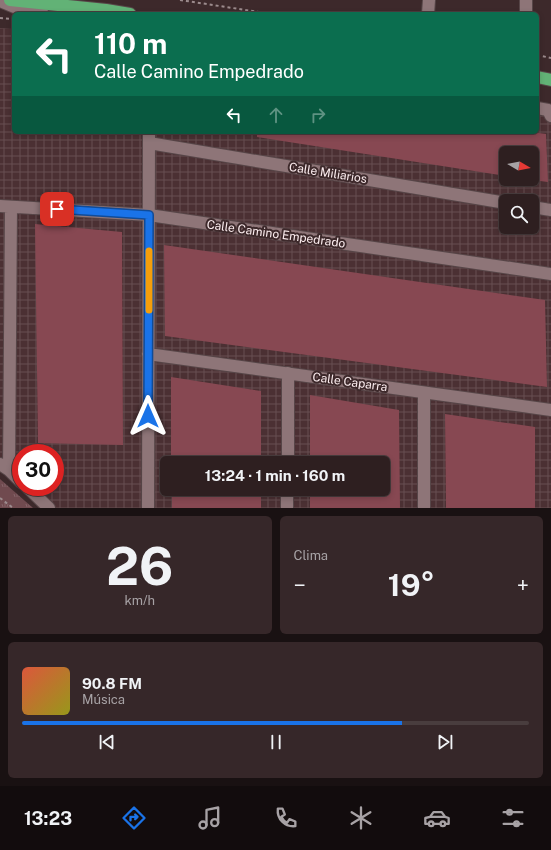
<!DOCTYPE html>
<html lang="es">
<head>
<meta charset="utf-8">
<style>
  :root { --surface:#2e1f20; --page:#362729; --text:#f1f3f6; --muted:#a7a2a5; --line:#493d3e; --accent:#1a73e8 }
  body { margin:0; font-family:"Public Sans",sans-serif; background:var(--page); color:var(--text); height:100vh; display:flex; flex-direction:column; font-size:15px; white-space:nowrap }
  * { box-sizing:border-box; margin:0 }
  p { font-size:13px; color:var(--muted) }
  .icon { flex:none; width:22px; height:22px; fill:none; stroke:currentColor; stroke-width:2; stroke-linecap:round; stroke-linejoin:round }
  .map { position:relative; height:508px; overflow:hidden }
  .details { display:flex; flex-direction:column; gap:8px; padding:8px; background:#191112; flex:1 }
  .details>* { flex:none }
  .hud { position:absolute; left:12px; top:12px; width:527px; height:122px; border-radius:6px; box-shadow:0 2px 6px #0003,0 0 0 1px var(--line); background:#0b6e4f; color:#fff; overflow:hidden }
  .needle { width:26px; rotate:100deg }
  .fabs { position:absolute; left:499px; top:146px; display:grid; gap:8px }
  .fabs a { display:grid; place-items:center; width:40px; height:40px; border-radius:6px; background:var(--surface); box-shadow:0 2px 6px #0003,0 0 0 1px var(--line); font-size:20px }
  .speed { position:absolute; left:12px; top:444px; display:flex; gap:8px; font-size:20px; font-weight:700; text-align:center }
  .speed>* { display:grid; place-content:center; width:52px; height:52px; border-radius:50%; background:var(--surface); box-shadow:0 2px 6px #0003,0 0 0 1px var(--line); line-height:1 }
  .speed .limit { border:6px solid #d22; background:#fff; color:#111 }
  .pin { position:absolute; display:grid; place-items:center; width:34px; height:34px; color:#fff; margin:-17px; border-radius:8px; box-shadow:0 2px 6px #0006 }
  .me { position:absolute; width:44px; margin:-22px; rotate:0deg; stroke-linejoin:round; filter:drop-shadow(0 0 3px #0008) }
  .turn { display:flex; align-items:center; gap:14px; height:84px; padding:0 16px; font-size:18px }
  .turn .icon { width:52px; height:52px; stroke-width:2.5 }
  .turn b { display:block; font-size:28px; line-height:34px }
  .lanes { display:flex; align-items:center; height:38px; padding:0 16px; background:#0003; justify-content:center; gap:20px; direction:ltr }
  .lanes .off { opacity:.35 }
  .big { font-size:30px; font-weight:700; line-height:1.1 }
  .details .tile { flex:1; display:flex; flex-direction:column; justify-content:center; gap:6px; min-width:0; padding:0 14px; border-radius:6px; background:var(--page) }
  .details .dial { align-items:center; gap:0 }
  .dial b { font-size:52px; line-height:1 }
  .song { display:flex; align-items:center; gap:12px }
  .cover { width:48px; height:48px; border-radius:6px; background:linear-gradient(135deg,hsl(10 70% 55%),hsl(60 70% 35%)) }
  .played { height:4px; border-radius:2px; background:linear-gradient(90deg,var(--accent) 75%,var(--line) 75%) }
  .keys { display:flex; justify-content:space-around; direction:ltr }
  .heat { display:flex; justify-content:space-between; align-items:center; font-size:22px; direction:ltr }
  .details .tiles { flex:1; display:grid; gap:8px; grid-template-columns:1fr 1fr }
  .tile:last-child { grid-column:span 2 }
  .trip { position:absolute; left:160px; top:456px; width:230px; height:40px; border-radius:6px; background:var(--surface); box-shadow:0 2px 6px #0003,0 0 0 1px var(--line); font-weight:700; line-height:40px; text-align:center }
  .dock { display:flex; height:64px; justify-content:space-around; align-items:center; background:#120c0d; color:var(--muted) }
  .dock .icon { width:28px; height:28px }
  .dock .on { color:var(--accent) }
  .dock b { font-size:18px; color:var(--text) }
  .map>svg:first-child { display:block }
  .industrial { fill:url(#industrial-grid); fill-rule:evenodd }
  .park { fill:url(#park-tufts) }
  .building { fill:#874852 }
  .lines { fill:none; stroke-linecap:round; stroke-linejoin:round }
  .minor-casing { stroke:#574648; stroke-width:14 }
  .highway-casing { stroke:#574648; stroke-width:14 }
  .path { stroke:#9c8b8d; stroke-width:2; stroke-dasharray:3 3; stroke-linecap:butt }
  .minor { stroke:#8e7578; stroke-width:12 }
  .highway { stroke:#62b276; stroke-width:12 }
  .route-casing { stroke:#114b97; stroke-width:10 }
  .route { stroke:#1a73e8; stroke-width:7 }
  .slow { stroke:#f59e0b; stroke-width:7 }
  .labels { text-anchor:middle; stroke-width:4; stroke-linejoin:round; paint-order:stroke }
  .street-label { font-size:12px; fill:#fbecee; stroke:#3d292b }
</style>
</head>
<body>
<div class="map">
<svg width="551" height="508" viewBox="0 0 551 508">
  <defs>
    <pattern id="industrial-grid" width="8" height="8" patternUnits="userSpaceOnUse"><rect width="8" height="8" fill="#4b3033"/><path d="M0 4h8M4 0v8" fill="none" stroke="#664e51"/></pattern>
    <pattern id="park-tufts" width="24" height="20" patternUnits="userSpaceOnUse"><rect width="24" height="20" fill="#704a4f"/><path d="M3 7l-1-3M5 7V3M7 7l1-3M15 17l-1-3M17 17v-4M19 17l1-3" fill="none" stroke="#856469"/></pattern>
  </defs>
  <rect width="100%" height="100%" fill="#3d292b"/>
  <!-- industrial -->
  <path class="industrial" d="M 0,28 L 14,29 L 14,132 L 537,132 L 537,108 L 551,111 L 551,508 L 49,508 L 27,487 L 55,487 L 55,453 L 21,453 L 21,482 L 0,464 ZM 506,153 L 532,153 L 532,179 L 506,179 ZM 506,201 L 532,201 L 532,227 L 506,227 ZM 167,463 L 383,463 L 383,489 L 167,489 Z"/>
  <!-- park -->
  <path class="park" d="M 0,479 L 33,508 L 0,508 Z"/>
  <!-- building -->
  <path class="building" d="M 257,132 L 531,132 L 546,134 L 548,182 L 532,180 L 532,153 L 506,153 L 506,176 L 257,137 Z
    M 35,224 L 122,232 L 123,445 L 38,443 Z
    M 164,245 L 545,300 L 547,387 L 165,336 Z
    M 171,377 L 261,391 L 261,463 L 171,463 Z
    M 310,395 L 399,410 L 400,508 L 310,508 L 310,489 L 383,489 L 383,463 L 310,463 Z
    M 445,414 L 535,427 L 535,508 L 446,508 Z
    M 172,489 L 261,489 L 261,508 L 172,508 Z"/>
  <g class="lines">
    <!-- minor casing -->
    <g class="minor-casing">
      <path id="minor" d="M 0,1 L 24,11 L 43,14
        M 428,14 L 429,0
        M 526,14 L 526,0
        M 537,108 L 548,110 L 551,116
        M 149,143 L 506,203
        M 0,206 L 149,215 L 551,274
        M 532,207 L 551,210
        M 148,354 L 551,410
        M 288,463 L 288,373
        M 0,464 L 9,470 L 21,482
        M 9,470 L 11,207
        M 27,487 L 49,508
        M 148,508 L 149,132
        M 287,508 L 287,489
        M 424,508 L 424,393"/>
    </g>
    <!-- highway casing -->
    <g class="highway-casing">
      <path id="highway" d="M 10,0 L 106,10 L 130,14
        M 537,77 L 551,80"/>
    </g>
    <!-- path -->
    <path class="path" d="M 180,0 L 272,14
      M 0,18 L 11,19
      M 537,55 L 551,58
      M 0,498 L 13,508"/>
    <!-- minor -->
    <use href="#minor" class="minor"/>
    <!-- highway -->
    <use href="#highway" class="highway"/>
  </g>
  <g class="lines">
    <!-- route casing -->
    <g class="route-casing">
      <path id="route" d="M 57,209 L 149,215 L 148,416"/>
    </g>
    <!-- route -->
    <use href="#route" class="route"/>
    <!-- slow -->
    <path class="slow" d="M 149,310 L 149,251"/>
  </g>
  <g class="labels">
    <!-- street labels -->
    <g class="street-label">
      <text transform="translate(328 173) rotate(9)" y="4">Calle Miliarios</text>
      <text transform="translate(276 234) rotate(8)" y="4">Calle Camino Empedrado</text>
      <text transform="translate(350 382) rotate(8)" y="4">Calle Caparra</text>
    </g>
  </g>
</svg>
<div class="fabs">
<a><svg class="needle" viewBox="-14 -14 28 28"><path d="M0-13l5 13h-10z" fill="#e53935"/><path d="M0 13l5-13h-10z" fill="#a7a2a5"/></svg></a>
<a><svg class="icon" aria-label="search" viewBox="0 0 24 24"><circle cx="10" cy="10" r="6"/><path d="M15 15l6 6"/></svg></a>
</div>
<div class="speed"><div class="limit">30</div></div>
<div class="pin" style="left:57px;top:209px;background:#d93025"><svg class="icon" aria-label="arrive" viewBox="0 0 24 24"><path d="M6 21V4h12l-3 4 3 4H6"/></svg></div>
<svg class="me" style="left:148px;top:416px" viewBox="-20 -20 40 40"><path d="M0-17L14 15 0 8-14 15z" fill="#1a73e8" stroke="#fff" stroke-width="4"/></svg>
<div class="trip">13:24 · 1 min · 160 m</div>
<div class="hud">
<div class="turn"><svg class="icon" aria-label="left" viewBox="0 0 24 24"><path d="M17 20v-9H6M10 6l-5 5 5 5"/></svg><div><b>110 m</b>Calle Camino Empedrado</div></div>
<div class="lanes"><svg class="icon" aria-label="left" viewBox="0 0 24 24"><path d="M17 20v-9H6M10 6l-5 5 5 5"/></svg><svg class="icon off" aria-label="ahead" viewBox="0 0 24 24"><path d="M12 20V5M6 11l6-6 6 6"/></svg><svg class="icon off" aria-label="right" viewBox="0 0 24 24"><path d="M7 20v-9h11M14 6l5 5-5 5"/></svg></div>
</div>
</div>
<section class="details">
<div class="tiles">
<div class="tile dial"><b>26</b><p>km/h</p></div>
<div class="tile"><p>Clima</p>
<div class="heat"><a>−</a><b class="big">19°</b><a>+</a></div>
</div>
<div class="tile">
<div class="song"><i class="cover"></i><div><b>90.8 FM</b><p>Música</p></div></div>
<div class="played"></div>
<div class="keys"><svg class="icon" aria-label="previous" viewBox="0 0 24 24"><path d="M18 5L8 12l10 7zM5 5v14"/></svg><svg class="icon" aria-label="pause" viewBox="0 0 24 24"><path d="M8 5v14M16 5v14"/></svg><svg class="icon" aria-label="next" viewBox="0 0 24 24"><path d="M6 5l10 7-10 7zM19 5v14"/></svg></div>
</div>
</div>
</section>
<nav class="dock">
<b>13:23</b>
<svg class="icon on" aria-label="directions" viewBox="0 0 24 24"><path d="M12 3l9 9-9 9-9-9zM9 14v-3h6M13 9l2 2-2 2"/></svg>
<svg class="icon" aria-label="music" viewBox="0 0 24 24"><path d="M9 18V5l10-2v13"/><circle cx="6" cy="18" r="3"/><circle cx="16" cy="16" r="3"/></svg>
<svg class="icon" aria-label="phone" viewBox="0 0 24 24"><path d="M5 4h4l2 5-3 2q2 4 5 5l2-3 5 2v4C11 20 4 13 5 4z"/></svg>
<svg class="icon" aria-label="climate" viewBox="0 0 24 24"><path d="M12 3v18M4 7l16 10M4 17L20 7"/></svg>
<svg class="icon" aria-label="car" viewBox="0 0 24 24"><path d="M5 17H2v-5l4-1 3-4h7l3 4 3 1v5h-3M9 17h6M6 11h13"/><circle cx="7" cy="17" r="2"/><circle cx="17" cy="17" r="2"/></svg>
<svg class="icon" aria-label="filters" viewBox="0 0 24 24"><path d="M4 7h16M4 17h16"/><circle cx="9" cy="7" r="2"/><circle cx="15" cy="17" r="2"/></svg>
</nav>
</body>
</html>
